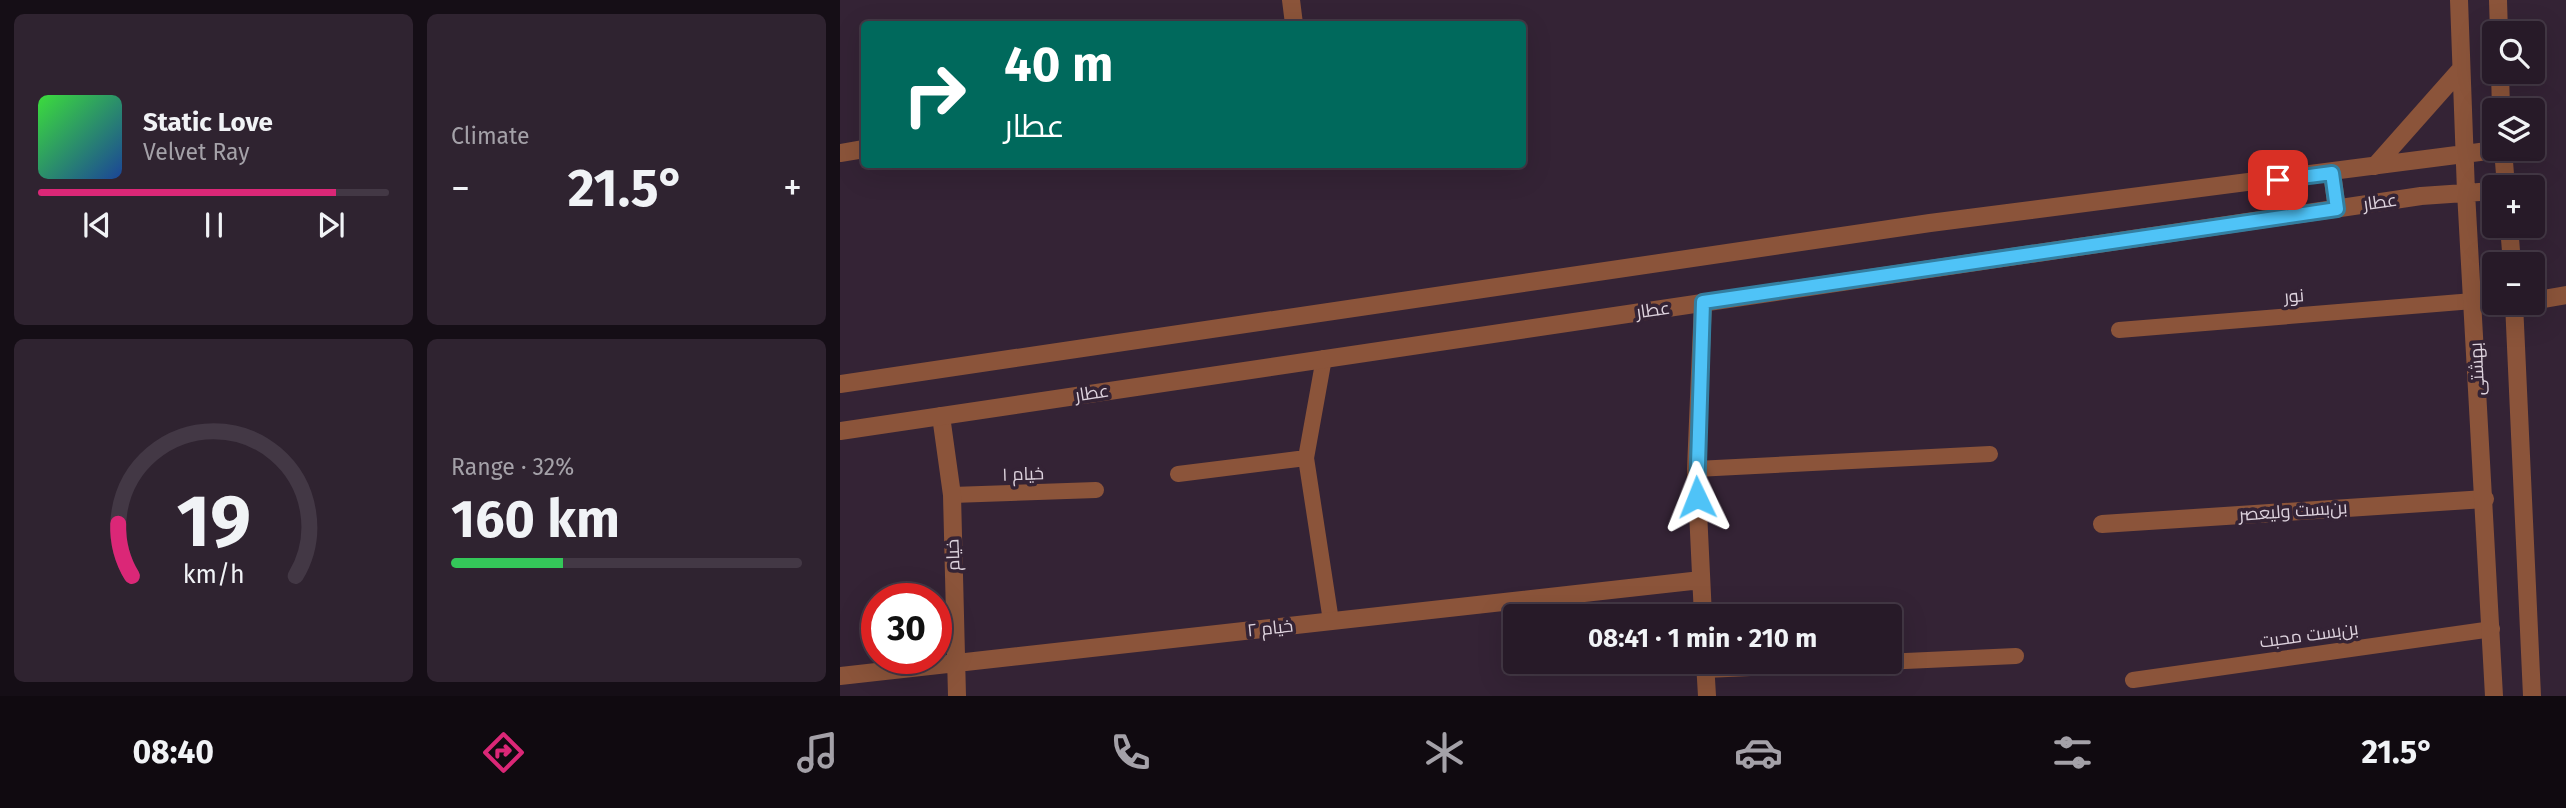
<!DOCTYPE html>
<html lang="en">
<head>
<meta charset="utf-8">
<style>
  :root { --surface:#271a28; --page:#2f2330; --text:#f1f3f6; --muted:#a4a1a8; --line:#433845; --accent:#db2777 }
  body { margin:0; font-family:"Fira Sans",Cairo,sans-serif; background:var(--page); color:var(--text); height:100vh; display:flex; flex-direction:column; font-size:26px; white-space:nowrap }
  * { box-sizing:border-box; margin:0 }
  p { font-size:23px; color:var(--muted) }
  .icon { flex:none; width:38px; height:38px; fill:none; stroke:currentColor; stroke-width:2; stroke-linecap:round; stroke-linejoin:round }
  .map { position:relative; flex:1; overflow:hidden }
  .side { display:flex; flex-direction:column; gap:14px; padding:14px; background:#150e16; width:840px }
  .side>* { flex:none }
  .hud { position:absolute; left:21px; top:21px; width:665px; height:147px; border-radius:7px; box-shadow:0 7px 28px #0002,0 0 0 2px var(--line); background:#00695c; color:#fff; overflow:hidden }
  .buttons { position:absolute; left:1642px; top:21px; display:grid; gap:14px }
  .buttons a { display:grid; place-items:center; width:63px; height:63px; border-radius:7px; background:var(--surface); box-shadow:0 7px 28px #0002,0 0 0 2px var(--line); font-size:35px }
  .speed { position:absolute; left:21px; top:583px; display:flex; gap:14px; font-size:35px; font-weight:700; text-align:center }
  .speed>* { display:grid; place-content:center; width:91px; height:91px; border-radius:50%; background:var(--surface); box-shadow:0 7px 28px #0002,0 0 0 2px var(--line); line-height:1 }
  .speed .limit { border:10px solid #d22; background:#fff; color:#111 }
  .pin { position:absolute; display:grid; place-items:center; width:60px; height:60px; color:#fff; margin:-30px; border-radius:14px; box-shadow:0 4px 10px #0006 }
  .me { position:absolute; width:77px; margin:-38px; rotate:358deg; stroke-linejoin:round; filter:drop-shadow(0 0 5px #0008) }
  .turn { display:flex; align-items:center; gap:24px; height:147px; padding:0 28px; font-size:32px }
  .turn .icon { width:91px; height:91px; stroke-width:2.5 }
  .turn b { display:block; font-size:49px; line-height:60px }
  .big { font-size:52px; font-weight:700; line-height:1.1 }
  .side .tile { flex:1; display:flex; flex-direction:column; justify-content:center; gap:10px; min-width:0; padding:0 24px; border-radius:10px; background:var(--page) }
  .side .dial { align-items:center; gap:0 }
  .dial svg { height:182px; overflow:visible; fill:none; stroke:var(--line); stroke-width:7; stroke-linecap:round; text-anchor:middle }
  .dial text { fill:var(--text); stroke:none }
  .song { display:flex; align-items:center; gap:21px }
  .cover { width:84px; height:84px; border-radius:10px; background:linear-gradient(135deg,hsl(120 70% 55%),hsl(220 70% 35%)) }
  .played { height:7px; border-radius:4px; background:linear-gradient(90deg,var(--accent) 85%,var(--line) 85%) }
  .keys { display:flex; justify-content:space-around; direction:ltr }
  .heat { display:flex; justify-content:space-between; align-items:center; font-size:38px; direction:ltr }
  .charge { height:10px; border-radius:5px; background:linear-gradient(90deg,#34c759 32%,var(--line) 0) }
  .side .tiles { flex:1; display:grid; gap:14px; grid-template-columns:repeat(2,1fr) }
  .trip { position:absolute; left:663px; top:604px; width:399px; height:70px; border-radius:7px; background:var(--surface); box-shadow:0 7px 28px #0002,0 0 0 2px var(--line); font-weight:700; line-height:70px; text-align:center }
  .tab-bar { display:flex; height:112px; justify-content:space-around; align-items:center; background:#100a10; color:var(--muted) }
  .tab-bar .icon { width:49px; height:49px }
  .tab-bar .active { color:var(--accent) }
  .tab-bar b { font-size:32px; color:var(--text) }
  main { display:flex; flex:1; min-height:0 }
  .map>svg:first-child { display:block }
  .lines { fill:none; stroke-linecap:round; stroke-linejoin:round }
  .service { stroke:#8b543a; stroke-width:16 }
  .minor { stroke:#8b543a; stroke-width:18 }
  .tertiary { stroke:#8b543a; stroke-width:18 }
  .route-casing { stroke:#337fa1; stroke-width:18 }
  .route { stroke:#4fc3f7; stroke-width:12 }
  .labels { text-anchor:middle; stroke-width:7; stroke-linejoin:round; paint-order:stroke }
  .street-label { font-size:18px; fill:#ddd2dd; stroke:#342335 }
</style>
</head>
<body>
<main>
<section class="side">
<div class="tiles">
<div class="tile">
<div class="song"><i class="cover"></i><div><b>Static Love</b><p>Velvet Ray</p></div></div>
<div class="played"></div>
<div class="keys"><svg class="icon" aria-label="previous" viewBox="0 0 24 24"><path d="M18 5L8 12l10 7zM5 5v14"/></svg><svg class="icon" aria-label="pause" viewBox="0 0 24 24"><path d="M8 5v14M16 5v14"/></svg><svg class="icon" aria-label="next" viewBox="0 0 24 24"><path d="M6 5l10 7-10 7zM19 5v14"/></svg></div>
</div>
<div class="tile"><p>Climate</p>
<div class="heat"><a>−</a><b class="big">21.5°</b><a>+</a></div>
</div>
<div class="tile dial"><svg viewBox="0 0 100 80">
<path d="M14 69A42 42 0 1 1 86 69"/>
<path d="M14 69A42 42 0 0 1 8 46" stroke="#db2777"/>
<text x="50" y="56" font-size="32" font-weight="700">19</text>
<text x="50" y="72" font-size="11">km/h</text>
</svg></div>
<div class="tile"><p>Range · 32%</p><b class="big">160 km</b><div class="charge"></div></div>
</div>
</section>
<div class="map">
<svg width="1726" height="696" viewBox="0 0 1726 696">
  <rect width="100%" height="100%" fill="#342335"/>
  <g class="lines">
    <!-- service -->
    <path class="service" d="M 1279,330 L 1633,301
      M 484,358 L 466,458 L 491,621
      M 856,469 L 1150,454
      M 338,474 L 466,458
      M 112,495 L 256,490
      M 865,670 L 1176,656
      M 1293,680 L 1652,629"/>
    <!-- minor -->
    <path class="minor" d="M 451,0 L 454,24
      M 0,153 L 24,149
      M 1692,301 L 1726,295
      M 863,302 L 856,469 L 863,616
      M 101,416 L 112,495 L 117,696
      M 1262,524 L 1645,499
      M 865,662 L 867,696
      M 0,676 L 861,580"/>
    <!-- tertiary -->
    <path class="tertiary" d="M 1619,0 L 1626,192 L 1654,696
      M 1658,0 L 1659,33
      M 1660,72 L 1661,110
      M 1663,149 L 1666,187
      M 1535,166 L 1621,69
      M 1492,173 L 1497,209
      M 1669,226 L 1672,264
      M 1674,303 L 1692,696
      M 0,384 L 1090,223 L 1663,149
      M 0,431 L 1581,196 L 1654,191"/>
  </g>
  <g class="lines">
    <!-- route casing -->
    <g class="route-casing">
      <path id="route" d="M 857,497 L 863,302 L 1497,209 L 1492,173 L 1438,180"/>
    </g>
    <!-- route -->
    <use href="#route" class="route"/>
  </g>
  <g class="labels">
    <!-- street labels -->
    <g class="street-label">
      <text transform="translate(1540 202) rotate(-8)" y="6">عطار</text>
      <text transform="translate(1454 296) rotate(-5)" y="6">نور</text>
      <text transform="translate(813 310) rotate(-8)" y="6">عطار</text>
      <text transform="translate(1637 369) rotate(-93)" y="6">بهشتی</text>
      <text transform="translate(252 393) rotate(-9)" y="6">عطار</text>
      <text transform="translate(183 474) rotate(-2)" y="6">خیام ۱</text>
      <text transform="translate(1453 511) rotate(-4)" y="6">بن‌بست ولیعصر</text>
      <text transform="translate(113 555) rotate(-92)" y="6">خیام</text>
      <text transform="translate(430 628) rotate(-6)" y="6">خیام ۲</text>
      <text transform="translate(1469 635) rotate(-8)" y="6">بن‌بست محبت</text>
    </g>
  </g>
</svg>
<div class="buttons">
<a><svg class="icon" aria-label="search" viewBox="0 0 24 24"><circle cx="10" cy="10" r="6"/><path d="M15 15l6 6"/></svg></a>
<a><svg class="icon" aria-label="layers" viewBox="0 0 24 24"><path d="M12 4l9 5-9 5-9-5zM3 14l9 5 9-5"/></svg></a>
<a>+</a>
<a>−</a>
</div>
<div class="speed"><div class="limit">30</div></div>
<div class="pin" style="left:1438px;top:180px;background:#d93025"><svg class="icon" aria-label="arrive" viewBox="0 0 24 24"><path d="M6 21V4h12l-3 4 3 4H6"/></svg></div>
<svg class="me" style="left:857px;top:497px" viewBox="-20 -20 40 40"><path d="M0-17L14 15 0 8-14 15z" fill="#4fc3f7" stroke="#fff" stroke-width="4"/></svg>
<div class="trip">08:41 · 1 min · 210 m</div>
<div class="hud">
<div class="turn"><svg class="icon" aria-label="right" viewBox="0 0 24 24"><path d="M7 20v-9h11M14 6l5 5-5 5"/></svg><div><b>40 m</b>عطار</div></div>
</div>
</div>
</main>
<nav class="tab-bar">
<b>08:40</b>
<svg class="icon active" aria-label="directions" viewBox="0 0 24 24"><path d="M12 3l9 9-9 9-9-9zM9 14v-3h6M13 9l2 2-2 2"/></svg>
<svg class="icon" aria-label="music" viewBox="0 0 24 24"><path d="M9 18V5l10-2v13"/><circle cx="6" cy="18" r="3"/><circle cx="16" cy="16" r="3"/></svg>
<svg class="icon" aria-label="phone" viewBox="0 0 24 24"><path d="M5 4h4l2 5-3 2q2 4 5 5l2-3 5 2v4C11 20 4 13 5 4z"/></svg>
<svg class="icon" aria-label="climate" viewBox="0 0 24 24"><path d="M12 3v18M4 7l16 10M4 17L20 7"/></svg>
<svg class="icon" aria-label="car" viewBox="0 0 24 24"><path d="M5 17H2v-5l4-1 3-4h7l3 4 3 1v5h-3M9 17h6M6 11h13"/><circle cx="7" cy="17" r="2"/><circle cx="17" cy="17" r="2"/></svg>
<svg class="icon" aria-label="filters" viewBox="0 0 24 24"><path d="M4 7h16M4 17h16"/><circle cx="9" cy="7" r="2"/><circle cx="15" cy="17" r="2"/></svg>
<b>21.5°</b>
</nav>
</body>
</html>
